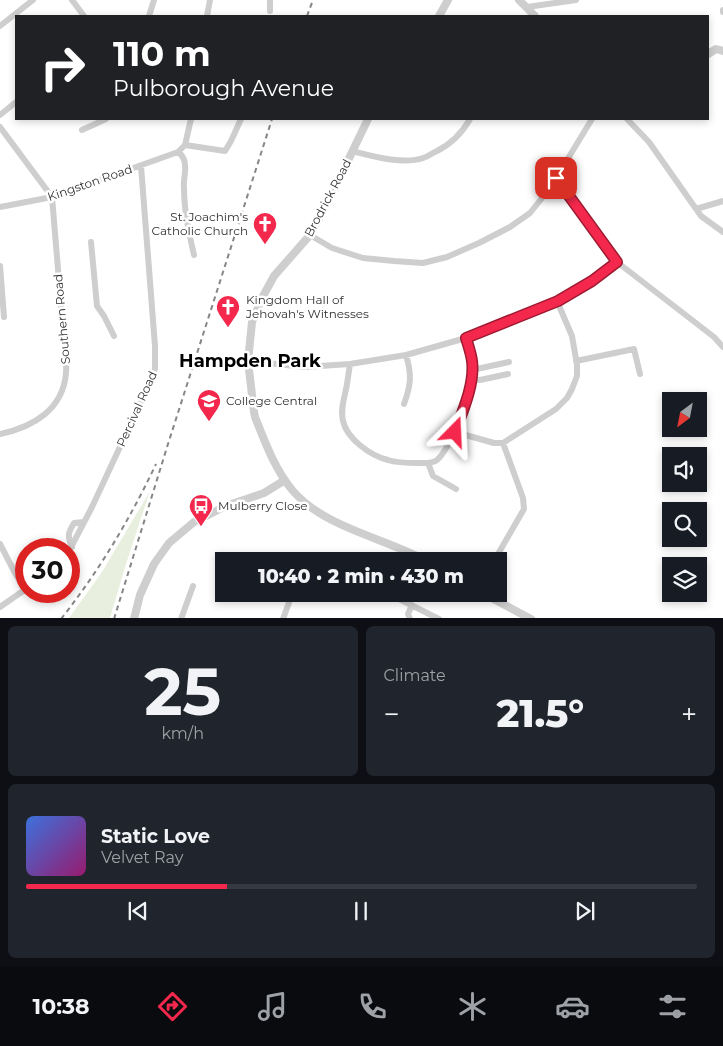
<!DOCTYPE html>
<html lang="en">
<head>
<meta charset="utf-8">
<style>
  :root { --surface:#171b24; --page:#20242c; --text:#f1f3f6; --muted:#9ea1a6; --line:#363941; --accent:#f3284c }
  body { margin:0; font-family:Montserrat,sans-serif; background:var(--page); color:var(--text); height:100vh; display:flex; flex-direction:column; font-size:19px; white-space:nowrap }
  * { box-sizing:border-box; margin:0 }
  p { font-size:16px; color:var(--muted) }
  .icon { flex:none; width:28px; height:28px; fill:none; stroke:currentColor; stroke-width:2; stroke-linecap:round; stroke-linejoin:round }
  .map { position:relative; height:618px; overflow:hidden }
  .side { display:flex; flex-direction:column; gap:8px; padding:8px; background:#0d0f14; flex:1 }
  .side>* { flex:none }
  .hud { position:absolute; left:15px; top:15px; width:694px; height:105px; border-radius:0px; box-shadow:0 2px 8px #0003; background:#202124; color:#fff; overflow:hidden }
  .needle { width:32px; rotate:212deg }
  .buttons { position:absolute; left:662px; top:392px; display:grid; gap:10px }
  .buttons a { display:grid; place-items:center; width:45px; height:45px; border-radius:0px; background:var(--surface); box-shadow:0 2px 8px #0003; font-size:25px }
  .speed { position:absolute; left:15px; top:538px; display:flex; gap:10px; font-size:25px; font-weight:700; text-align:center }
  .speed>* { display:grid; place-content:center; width:65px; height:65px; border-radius:50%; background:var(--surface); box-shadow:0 2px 8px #0003; line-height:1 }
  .speed .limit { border:8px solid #d22; background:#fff; color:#111 }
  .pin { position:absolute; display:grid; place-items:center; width:42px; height:42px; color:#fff; margin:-21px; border-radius:10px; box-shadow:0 2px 8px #0006 }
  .me { position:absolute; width:55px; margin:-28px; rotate:21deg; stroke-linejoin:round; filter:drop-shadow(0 0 4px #0008) }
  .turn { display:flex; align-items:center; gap:18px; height:105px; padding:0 15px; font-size:22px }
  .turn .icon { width:65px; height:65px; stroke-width:2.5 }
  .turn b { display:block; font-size:35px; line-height:42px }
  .big { font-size:38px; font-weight:800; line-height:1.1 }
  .side .tile { flex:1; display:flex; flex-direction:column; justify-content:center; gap:8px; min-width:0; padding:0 18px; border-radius:8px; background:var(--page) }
  .side .dial { align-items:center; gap:0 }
  .dial b { font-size:65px; line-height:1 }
  .song { display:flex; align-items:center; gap:15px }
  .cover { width:60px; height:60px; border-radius:8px; background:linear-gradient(135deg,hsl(220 70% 55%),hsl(320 70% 35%)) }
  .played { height:5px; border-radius:2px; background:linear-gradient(90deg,var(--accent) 30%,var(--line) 30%) }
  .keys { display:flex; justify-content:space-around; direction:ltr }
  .heat { display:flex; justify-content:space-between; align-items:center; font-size:28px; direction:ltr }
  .side .tiles { flex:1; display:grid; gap:8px; grid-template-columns:1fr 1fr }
  .tile:last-child { grid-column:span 2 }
  .trip { position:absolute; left:215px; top:552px; width:292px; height:50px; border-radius:0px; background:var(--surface); box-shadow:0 2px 8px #0003; font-weight:800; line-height:50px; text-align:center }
  .dock { display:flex; height:80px; justify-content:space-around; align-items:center; background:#090b0e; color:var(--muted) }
  .dock .icon { width:35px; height:35px }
  .dock .selected { color:var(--accent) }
  .dock b { font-size:22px; color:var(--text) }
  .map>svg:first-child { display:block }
  .green { fill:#e9efde }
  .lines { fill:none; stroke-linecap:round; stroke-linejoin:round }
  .minor { stroke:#cecece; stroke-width:6 }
  .tertiary { stroke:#cecece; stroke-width:8 }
  .rail { stroke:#868686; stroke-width:2; stroke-dasharray:5 4; stroke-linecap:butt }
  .route-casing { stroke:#9e1a31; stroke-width:12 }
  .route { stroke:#f3284c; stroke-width:9 }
  .labels { text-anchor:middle; stroke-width:5; stroke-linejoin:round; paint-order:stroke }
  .street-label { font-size:12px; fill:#313131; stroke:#fff }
  .poi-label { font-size:12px; fill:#313131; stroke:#fff; text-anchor:start }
  .district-label { font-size:18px; font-weight:bold; fill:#000; stroke:#fff }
</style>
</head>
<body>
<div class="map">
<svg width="723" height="619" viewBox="0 0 723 619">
  <rect width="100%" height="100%" fill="#fff"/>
  <!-- green -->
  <path class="green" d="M 150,491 L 126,564 L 110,618 L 69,618 L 102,572 Z"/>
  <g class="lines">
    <!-- minor -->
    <path class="minor" d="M 72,0 L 84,16
      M 270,0 L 270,11
      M 527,7 L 576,0
      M 723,10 L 723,12
      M 149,16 L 154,0
      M 207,16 L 210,0
      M 0,26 L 33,0
      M 0,115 L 16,102
      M 627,119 L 649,142 L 701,216 L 723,232
      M 0,127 L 52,197 L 64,341 C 65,352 67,362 66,373 C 63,409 34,427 0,434
      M 82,130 L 106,119
      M 185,145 L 225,151 L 231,141 L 241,119
      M 352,151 C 372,156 403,165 423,158 C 427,157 432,153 437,151 C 451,144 462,133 470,119
      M 178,152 C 182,155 185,159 185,165 C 186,173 183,181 184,188 C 184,211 189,233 194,255
      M 556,178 L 617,262 L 714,337 L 723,347
      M 0,207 L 52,197 L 178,152 L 185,145 L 191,119
      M 696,209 L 723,201
      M 310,235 L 332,248 L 363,258 L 394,261 L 423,263 L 447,257 L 479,243 L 510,227 L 530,213 L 550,188 L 592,119
      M 91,242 L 97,306 L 104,316 L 114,336
      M 0,266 L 4,317
      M 248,361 L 305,367 L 350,364 L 406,355 L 466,338 L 557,301 L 592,281 L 617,262
      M 576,361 L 634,349 L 640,374
      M 350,364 C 349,371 348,377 347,384 C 345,396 340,409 343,421 C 347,439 371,456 388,460 C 397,463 408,463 418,463 C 424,463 432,464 437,460 C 450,449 470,397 472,379 C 474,365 470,352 466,338
      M 472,370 L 509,362
      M 472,379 L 480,380 L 508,374
      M 404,404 C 411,385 412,375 406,355
      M 455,432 L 494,443 L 503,443 L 556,409 L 567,398 L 572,389 L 577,376 L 577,365 L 572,336 L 557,301
      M 428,463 L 433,476 L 456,489
      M 0,544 L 15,573 L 25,590
      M 72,547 C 67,536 68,533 74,523 L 84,522
      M 69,551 L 92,507 L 147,389 L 155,369 L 155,346 L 141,166
      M 265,561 L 267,560 L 268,561
      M 494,561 L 524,509 L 523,498 L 503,443
      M 389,594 L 439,619
      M 0,607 L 26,589
      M 181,619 L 193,586
      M 283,619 L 292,594
      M 410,619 L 408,614 L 412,605"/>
    <!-- tertiary -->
    <path class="tertiary" d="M 519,0 L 535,16
      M 439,16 L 448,0
      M 708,54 L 716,49 L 723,51
      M 368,119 L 327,204 L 310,235 L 274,276 L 262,298 L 252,322 L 248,361 L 254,412 L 255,417 C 265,442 275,470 293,491 C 325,528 385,538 427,561
      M 484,594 L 531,619
      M 134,619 L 140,595 L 154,564 L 169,543 L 194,522 L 226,506 L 264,493 L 285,480"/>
    <!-- rail -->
    <path class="rail" d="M 307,16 L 313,0
      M 61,619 C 99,571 130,519 156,464
      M 114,619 L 168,444 L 272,119"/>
  </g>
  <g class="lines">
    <!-- route casing -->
    <g class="route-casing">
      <path id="route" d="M 455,432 C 463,411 475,383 472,361 C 471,353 468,345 466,338 L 558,301 L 592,281 L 617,262 L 556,178"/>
    </g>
    <!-- route -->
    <use href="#route" class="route"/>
  </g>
  <!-- icons -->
  <defs>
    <g id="church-pin" transform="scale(1.25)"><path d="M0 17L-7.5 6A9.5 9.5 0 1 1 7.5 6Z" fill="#f3284c" stroke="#fff"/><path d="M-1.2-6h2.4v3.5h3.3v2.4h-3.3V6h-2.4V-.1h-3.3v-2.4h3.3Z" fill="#fff"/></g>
    <g id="school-pin" transform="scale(1.25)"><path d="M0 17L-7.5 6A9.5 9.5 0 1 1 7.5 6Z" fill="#f3284c" stroke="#fff"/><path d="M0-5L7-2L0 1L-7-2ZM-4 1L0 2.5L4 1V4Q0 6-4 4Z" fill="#fff"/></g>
    <g id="bus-pin" transform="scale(1.25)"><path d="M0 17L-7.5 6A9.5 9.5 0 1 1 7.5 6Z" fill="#f3284c" stroke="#fff"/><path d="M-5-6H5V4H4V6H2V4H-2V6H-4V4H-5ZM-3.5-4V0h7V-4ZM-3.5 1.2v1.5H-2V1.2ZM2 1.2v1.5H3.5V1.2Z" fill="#fff"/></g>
  </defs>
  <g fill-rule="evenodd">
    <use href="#church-pin" x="265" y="224"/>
    <use href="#church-pin" x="228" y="307"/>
    <use href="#school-pin" x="209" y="401"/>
    <use href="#bus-pin" x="201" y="506"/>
  </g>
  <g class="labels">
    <!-- street labels -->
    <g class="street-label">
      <text transform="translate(90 183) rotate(-19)" y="4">Kingston Road</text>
      <text transform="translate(328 198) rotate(-62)" y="4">Brodrick Road</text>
      <text transform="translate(62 319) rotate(-95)" y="4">Southern Road</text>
      <text transform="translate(137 409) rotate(-66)" y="4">Percival Road</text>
    </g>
    <!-- poi labels -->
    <g class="poi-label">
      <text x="248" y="221" text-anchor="end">St. Joachim's<tspan x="248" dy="14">Catholic Church</tspan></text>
      <text x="246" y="304">Kingdom Hall of<tspan x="246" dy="14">Jehovah's Witnesses</tspan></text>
      <text x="226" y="405">College Central</text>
      <text x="218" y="510">Mulberry Close</text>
    </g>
    <!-- district labels -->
    <g class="district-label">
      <text x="250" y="367">Hampden Park</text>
    </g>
  </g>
</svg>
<div class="buttons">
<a><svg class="needle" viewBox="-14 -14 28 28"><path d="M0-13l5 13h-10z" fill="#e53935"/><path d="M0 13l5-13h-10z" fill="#9ea1a6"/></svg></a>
<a><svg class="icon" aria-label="sound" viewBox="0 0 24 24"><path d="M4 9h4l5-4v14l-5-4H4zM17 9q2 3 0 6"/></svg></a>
<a><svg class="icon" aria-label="search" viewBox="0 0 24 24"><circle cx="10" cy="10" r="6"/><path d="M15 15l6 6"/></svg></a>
<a><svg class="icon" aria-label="layers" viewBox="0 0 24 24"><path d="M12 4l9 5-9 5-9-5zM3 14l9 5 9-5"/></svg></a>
</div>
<div class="speed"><div class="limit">30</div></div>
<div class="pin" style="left:556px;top:178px;background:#d93025"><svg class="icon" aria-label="arrive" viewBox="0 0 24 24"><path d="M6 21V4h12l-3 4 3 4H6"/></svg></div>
<svg class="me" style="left:455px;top:432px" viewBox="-20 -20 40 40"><path d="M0-17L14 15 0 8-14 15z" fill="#f3284c" stroke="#fff" stroke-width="4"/></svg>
<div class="trip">10:40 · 2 min · 430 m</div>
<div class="hud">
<div class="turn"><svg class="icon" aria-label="right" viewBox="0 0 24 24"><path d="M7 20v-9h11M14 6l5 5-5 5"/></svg><div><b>110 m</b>Pulborough Avenue</div></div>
</div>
</div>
<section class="side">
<div class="tiles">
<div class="tile dial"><b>25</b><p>km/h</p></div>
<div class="tile"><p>Climate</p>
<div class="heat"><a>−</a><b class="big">21.5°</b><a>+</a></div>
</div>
<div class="tile">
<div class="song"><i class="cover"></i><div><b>Static Love</b><p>Velvet Ray</p></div></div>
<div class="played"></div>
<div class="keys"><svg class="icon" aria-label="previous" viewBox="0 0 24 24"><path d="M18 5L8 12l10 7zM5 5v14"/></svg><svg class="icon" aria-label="pause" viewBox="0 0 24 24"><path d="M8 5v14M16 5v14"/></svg><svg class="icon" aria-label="next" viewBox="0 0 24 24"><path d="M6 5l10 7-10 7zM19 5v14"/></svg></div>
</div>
</div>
</section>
<nav class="dock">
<b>10:38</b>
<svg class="icon selected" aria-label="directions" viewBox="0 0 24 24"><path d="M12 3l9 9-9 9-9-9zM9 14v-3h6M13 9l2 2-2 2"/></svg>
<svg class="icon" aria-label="music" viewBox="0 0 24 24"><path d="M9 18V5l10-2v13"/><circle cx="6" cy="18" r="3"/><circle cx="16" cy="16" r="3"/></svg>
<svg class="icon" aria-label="phone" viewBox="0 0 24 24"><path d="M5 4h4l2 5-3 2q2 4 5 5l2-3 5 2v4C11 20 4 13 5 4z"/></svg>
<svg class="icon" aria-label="climate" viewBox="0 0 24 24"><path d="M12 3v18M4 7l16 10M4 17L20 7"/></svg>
<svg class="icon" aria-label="car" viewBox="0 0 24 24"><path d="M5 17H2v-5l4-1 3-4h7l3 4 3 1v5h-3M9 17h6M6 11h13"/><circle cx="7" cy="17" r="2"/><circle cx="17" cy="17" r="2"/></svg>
<svg class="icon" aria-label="filters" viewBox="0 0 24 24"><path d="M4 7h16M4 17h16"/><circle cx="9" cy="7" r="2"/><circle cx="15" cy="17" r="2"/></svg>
</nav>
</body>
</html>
